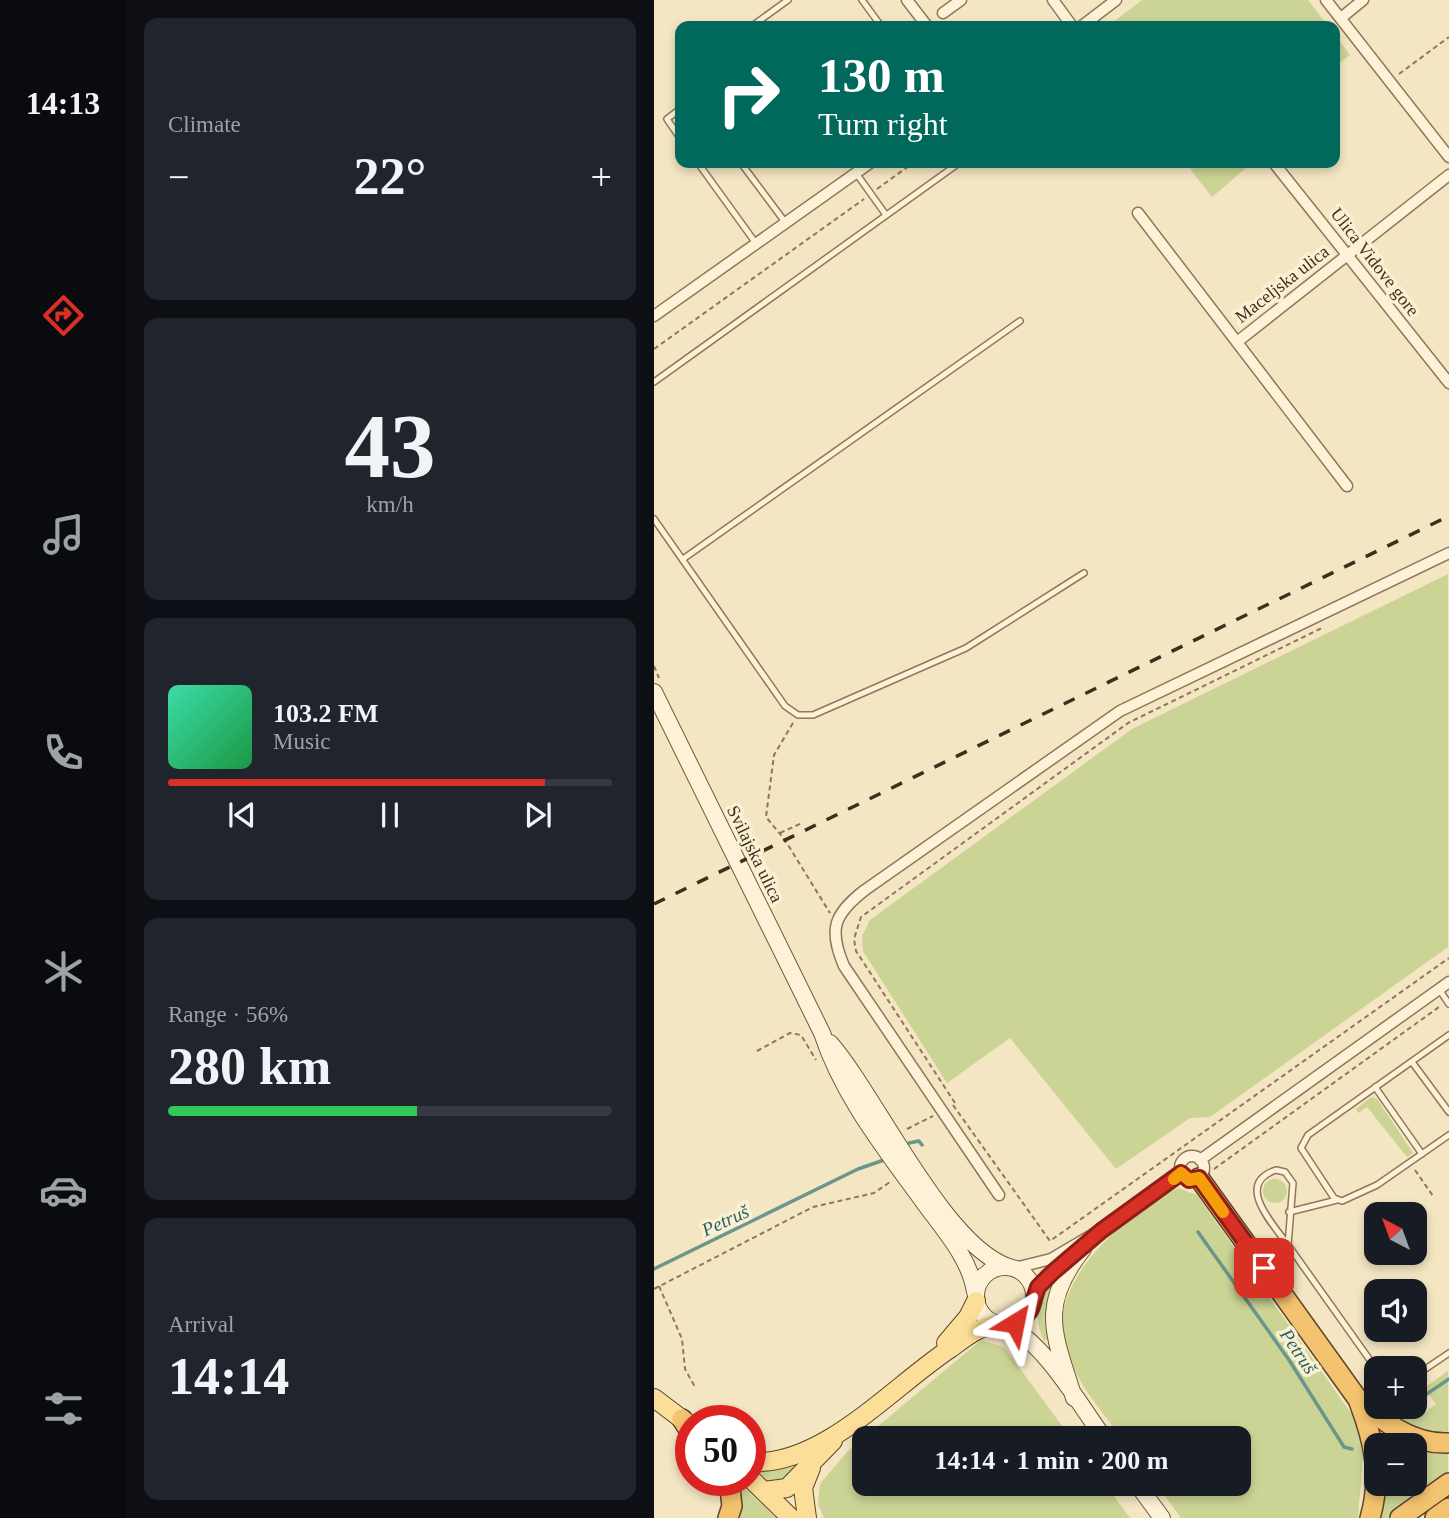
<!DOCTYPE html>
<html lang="en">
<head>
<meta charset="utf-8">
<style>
  :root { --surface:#171b24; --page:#20242c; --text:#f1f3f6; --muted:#9ea1a6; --line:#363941; --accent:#d93025 }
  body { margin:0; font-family:Georgia,serif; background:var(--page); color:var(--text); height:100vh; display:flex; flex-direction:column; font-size:26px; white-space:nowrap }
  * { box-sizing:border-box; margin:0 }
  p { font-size:23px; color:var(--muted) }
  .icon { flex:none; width:38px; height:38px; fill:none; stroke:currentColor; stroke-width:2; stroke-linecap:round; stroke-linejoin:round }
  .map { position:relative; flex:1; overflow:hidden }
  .sheet { display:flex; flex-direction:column; gap:18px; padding:18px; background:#0d0f14; width:528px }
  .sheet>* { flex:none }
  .hud { position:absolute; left:21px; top:21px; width:665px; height:147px; border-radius:14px; box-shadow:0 4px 10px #0003; background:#00695c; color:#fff; overflow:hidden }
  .needle { width:46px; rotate:319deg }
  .tools { position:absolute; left:710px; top:1202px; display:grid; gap:14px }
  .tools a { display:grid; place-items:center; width:63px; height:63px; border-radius:14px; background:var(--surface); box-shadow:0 4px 10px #0003; font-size:35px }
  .speed { position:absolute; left:21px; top:1405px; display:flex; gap:14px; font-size:35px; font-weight:700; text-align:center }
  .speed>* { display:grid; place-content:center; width:91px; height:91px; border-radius:50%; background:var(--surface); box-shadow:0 4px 10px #0003; line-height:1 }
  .speed .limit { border:10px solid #d22; background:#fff; color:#111 }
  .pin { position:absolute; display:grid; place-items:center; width:60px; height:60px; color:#fff; margin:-30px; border-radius:14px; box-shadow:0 4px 10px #0006 }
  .me { position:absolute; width:77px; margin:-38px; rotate:35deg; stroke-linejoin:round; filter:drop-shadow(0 0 5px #0008) }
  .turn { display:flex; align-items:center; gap:24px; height:147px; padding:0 28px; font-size:32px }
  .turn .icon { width:91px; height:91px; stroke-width:2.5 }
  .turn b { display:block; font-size:49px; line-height:60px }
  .big { font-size:52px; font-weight:600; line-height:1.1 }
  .sheet .card { flex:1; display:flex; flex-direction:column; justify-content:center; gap:10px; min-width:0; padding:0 24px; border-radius:14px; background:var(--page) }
  .sheet .dial { align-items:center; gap:0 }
  .dial b { font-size:91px; line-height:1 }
  .song { display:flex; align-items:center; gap:21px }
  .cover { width:84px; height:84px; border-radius:10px; background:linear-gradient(135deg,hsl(160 70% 55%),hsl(140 70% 35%)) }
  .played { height:7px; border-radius:4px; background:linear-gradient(90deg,var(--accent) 85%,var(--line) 85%) }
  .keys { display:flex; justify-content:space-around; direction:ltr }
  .heat { display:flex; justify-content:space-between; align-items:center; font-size:38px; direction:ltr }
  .charge { height:10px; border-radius:5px; background:linear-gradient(90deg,#34c759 56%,var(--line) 0) }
  .trip { position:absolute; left:198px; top:1426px; width:399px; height:70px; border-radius:14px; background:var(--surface); box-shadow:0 4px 10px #0003; font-weight:600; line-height:70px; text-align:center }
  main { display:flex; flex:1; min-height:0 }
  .menu { display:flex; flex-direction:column; width:126px; justify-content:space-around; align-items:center; background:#090b0e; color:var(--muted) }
  .menu .icon { width:49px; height:49px }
  .menu .current { color:var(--accent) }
  .menu b { font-size:32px; color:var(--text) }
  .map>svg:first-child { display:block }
  .green { fill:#cbd495 }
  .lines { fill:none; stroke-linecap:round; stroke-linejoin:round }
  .stream { stroke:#6b968c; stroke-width:3.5 }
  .service-casing { stroke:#917757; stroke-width:8 }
  .minor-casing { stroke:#917757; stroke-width:13 }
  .secondary-casing { stroke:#73573a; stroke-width:18 }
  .primary-casing { stroke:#5e442b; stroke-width:20 }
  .trunk-casing { stroke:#5e442b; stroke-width:22 }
  .path { stroke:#917757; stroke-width:2; stroke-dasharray:5 3.5; stroke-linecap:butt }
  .service { stroke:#fdf2d8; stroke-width:5 }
  .minor { stroke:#fdf2d8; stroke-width:10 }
  .secondary { stroke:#fdf2d8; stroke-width:16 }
  .primary { stroke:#fbde97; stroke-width:18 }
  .trunk { stroke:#f4c370; stroke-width:19 }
  .rail { stroke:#3f2e1d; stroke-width:3.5; stroke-dasharray:12 12; stroke-linecap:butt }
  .route-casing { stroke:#8d1f18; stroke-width:18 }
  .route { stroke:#d93025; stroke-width:12 }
  .slow { stroke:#f59e0b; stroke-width:12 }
  .labels { text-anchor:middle; stroke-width:7; stroke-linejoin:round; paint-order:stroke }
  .street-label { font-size:18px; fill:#3f2e1d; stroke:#faf0d4 }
  .water-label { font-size:19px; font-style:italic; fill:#2a615e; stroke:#faf0d4 }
</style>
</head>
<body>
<main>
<nav class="menu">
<b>14:13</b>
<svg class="icon current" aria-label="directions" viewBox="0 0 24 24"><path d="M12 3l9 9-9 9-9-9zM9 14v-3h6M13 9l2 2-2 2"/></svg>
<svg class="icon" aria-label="music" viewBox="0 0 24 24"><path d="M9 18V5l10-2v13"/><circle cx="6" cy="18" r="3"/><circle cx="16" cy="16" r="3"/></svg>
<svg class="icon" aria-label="phone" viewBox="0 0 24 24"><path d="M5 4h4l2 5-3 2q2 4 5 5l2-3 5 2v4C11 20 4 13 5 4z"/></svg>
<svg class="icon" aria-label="climate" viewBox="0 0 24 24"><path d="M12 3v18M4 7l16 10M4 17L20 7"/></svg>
<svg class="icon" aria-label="car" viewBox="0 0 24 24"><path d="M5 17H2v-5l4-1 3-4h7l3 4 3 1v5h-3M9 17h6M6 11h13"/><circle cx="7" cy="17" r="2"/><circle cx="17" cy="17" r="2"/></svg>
<svg class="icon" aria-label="filters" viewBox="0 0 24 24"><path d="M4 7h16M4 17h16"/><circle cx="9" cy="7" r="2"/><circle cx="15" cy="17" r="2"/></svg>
</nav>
<section class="sheet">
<div class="card"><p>Climate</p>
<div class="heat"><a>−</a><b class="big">22°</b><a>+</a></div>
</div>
<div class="card dial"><b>43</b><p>km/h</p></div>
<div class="card">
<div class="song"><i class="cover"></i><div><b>103.2 FM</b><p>Music</p></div></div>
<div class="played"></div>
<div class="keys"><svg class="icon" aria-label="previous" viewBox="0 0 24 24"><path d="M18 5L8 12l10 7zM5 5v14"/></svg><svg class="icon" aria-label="pause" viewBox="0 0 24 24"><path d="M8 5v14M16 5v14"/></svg><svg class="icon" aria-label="next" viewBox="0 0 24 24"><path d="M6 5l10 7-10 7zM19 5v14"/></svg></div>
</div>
<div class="card"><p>Range · 56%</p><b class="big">280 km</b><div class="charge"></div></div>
<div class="card"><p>Arrival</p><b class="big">14:14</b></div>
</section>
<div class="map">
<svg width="795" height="1518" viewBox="0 0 795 1518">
  <rect width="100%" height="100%" fill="#f4e6c3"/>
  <!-- green -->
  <path class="green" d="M 488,0 L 654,0 L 674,26 L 454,26 Z
    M 681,35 L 696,55 L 681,66 Z
    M 545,163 L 598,163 L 558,197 L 536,169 Z
    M 794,574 L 794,947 L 556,1117 L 536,1118 L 462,1169 L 356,1038 L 293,1083 L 209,951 L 208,936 L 216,920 L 478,729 Z
    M 717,1097 L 723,1099 L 759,1153 L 753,1157 L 713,1107 L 705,1113 L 702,1109 Z
    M609 1191a12 12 0 1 1 24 0a12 12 0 1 1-24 0Z
    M 524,1188 L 543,1195 L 701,1419 L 709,1456 L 704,1518 L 527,1518 L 502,1484 L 584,1484 L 584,1438 L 468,1438 C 446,1409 419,1379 410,1342 C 395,1277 474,1214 524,1188 Z
    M 401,1277 L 396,1303 L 394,1339 L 390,1341 C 379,1319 382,1294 401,1277 Z
    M 327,1340 L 350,1347 L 417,1438 L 210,1438 L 210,1484 L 451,1484 L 476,1518 L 170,1518 L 164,1504 L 166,1484 L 193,1452 Z
    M 794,1371 L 794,1434 L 757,1428 L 731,1414 L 742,1407 L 758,1407 L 765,1417 L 782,1404 L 770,1388 Z
    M 720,1424 L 760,1445 L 726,1445 Z
    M 761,1446 L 794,1451 L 794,1473 L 733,1518 L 719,1518 L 728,1484 L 761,1484 Z
    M 147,1460 L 152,1464 L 137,1478 L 118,1485 L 102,1470 Z
    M 83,1481 L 122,1518 L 82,1518 Z"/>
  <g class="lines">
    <!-- stream -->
    <path class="stream" d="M 255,1143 L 265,1141 L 268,1145
      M 544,1232 L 635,1360 L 690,1447 L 698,1449
      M 0,1269 L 204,1169 L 230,1160
      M 761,1402 L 795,1379"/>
    <!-- service casing -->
    <g class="service-casing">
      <path id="service" d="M 208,0 L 227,26
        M 98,26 L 134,0
        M 26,109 L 13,119 L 26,138
        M 44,163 L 101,242
        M 87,163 L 131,222
        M 202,173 L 232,215
        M 0,382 L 305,163
        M 0,519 L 131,706 L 144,715 L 159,715 L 312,648 L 430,573
        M 29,559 L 366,321
        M 785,989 L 795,1004
        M 795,1035 L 654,1135 L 647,1148 L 680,1198 L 688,1201 L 723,1185 L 795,1135
        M 758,1062 L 795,1112
        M 721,1087 L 768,1154
        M 622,1170 L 631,1172 L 639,1183 L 634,1245 C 619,1224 580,1184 622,1170 Z
        M 635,1212 L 683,1200
        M 634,1245 L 723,1370
        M 761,1376 L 795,1353"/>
    </g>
    <!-- minor casing -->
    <g class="minor-casing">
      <path id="minor" d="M 253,0 L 273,26
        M 399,0 L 418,26
        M 672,0 L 795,157
        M 289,13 L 307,0
        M 687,18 L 709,0
        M 428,26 L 462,0
        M 620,163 L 795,383
        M 484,213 L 693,486
        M 0,316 L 216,163
        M 583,342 L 795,175
        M526 1168a12 12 0 1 1 24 0a12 12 0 1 1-24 0Z
        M 546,1160 L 795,982
        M 345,1195 L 190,966 C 174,929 180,914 211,890 L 466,711 L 795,553
        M 361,1268 L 397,1259 L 441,1233
        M 380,1296 L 390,1280 L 447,1231 L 527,1173"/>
    </g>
    <!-- secondary casing -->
    <g class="secondary-casing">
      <path id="secondary" d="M 0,692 L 168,1033 C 189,1097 232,1150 271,1204 C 291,1231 316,1259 321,1292
        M 176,1043 C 223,1097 290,1246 355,1267
        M322 1296a29 29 0 1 1 58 0a29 29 0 1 1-58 0Z
        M 352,1325 C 391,1343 425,1404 450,1438
        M 420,1398 C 401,1336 383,1307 429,1249
        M 483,1484 L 508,1518"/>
    </g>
    <!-- primary casing -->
    <g class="primary-casing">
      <path id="primary" d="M 292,1343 L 314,1317 L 322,1301
        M 0,1398 L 37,1426
        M 96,1462 C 169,1467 240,1385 297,1348 C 312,1337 325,1326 344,1324
        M 96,1478 L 137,1518
        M 110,1491 L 133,1488 L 179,1441
        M 153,1518 L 149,1488 L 157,1468"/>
    </g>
    <!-- trunk casing -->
    <g class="trunk-casing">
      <path id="trunk" d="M 545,1178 L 703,1398 C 728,1421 758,1445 795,1443
        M 705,1402 C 720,1441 728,1477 716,1518
        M 28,1419 L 37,1433
        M 74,1518 L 78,1506 L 75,1480
        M 746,1518 L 795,1483
        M 781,1518 L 795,1508"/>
    </g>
    <!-- path -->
    <path class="path" d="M 745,74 L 795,37
      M 223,189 L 259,163
      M 0,349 L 210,199
      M 0,666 L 5,678
      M 139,723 L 120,755 L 112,817 L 131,840 L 176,913
      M 126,833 L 148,823
      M 103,1051 L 136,1033 L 147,1035 L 162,1060
      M 301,1103 L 202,951 L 200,939 L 207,917 L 474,723 L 670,627
      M 299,1105 L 396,1241 L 795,958
      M 253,1129 L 279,1116
      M 560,1169 L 785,1007
      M 761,1170 L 779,1196
      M 5,1286 L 28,1339 L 31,1369 L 41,1387
      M 0,1289 L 159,1207 L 220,1193 L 236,1182"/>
    <!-- service -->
    <use href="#service" class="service"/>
    <!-- minor -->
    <use href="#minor" class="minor"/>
    <!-- secondary -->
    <use href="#secondary" class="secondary"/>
    <!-- primary -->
    <use href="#primary" class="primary"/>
    <!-- trunk -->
    <use href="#trunk" class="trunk"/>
    <!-- rail -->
    <path class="rail" d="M 0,904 L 795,516"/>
  </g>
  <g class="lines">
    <!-- route casing -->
    <g class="route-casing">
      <path id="route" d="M 361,1323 L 376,1311 L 384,1287 L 399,1272 L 447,1231 L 527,1173 L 535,1180 L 545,1178 L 610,1268"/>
    </g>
    <!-- route -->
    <use href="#route" class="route"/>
    <!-- slow -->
    <path class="slow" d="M 520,1179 L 527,1173 L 535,1180 L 545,1178 L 569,1212"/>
  </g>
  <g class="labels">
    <!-- street labels -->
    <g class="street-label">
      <text transform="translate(721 262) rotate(52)" y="6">Ulica Vidove gore</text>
      <text transform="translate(628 284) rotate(-38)" y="6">Maceljska ulica</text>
      <text transform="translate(101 854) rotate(64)" y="6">Svilajska ulica</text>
    </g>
    <!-- water labels -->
    <g class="water-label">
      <text transform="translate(71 1220) rotate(-25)" y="7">Petruš</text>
      <text transform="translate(645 1351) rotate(56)" y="7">Petruš</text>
    </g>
  </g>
</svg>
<div class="tools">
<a><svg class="needle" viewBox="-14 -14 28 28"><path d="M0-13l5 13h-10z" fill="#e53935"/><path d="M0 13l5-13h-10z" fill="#9ea1a6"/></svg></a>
<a><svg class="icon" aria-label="sound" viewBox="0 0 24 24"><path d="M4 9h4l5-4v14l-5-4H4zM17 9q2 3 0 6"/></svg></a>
<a>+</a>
<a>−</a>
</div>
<div class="speed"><div class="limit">50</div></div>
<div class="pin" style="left:610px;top:1268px;background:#d93025"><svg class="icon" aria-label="arrive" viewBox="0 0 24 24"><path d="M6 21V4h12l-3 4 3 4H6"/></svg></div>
<svg class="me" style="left:361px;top:1323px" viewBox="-20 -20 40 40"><path d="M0-17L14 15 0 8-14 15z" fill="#d93025" stroke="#fff" stroke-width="4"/></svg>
<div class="trip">14:14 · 1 min · 200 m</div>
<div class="hud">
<div class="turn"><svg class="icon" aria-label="right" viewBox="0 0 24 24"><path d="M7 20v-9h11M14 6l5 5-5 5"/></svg><div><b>130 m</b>Turn right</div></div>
</div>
</div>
</main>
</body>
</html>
